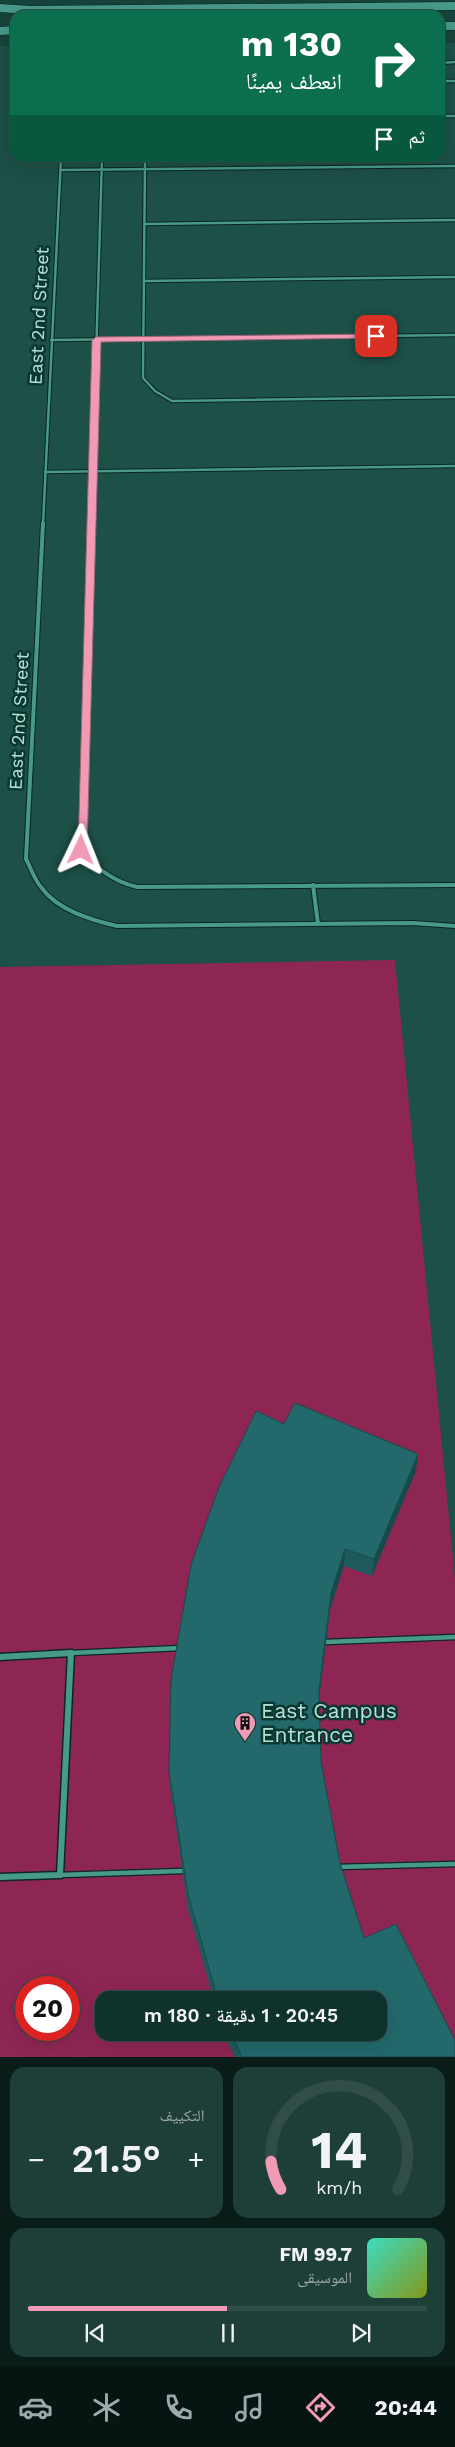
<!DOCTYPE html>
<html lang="ar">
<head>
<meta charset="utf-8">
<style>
  :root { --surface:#10322c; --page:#1e3e38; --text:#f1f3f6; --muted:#9caaa9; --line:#304d48; --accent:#f09ab6 }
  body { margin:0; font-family:"Work Sans","Noto Naskh Arabic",sans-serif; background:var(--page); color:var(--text); direction:rtl; height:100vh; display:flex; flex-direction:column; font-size:19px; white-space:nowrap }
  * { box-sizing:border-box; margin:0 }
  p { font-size:16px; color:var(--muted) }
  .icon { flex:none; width:28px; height:28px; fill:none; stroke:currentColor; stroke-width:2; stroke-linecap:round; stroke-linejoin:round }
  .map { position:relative; height:2057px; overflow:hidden; direction:ltr }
  .sheet { display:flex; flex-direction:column; gap:10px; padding:10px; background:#091c18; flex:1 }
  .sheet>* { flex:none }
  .guide { position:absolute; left:10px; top:10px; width:435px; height:152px; border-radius:15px; box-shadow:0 5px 20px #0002,0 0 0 1px var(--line); direction:rtl; background:#0b6e4f; color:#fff; overflow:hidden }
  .speed { position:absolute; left:15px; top:1976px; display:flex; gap:10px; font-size:25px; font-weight:700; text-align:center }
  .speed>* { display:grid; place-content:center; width:65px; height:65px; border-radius:50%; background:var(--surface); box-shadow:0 5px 20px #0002,0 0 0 1px var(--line); line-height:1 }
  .speed .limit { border:8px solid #d22; background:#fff; color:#111 }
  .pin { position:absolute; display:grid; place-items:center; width:42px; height:42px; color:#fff; margin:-21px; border-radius:10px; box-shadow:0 2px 8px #0006 }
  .me { position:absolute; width:55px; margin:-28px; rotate:2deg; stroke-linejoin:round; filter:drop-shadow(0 0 4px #0008) }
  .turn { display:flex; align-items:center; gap:18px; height:105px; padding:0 20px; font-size:22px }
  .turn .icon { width:65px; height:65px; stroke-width:2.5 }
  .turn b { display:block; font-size:35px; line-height:42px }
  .then { display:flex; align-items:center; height:48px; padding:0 20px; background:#0003; gap:10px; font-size:19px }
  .big { font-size:38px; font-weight:600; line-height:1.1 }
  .sheet .card { flex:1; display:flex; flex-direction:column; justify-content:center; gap:8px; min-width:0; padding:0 18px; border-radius:15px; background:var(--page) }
  .sheet .dial { align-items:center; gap:0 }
  .dial svg { height:130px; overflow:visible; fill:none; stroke:var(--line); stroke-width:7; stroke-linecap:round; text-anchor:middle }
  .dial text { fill:var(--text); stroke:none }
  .song { display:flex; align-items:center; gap:15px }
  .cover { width:60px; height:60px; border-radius:8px; background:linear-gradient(135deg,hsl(170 70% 55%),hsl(70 70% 35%)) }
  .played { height:5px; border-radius:2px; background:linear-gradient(90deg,var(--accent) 50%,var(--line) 50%) }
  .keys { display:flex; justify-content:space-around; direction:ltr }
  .heat { display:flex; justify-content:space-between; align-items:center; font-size:28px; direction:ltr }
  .sheet .tiles { flex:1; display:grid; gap:10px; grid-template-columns:1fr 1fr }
  .card:last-child { grid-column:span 2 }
  .trip { position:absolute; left:95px; top:1991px; width:292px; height:50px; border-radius:15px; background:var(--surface); box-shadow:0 5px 20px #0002,0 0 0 1px var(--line); font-weight:600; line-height:50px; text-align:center; direction:rtl }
  .menu { display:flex; height:80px; justify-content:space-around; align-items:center; background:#061412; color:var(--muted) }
  .menu .icon { width:35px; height:35px }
  .menu .on { color:var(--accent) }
  .menu b { font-size:22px; color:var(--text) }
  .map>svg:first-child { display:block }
  .built { fill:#1d5047; fill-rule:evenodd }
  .green { fill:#8e2653; fill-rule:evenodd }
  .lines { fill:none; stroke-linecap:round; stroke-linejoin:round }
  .service-far2-casing { stroke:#0c2621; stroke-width:4.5 }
  .service-far1-casing { stroke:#0c2621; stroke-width:6 }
  .service-casing { stroke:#0c2621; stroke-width:7 }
  .minor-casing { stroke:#0c2621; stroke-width:9 }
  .secondary-casing { stroke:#0c2621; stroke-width:9 }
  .service-far2 { stroke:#479a8a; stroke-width:2.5 }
  .service-far1 { stroke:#479a8a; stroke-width:4 }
  .service { stroke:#479a8a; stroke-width:4.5 }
  .minor { stroke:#479a8a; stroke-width:6 }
  .secondary { stroke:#479a8a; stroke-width:8 }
  .wall { fill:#1e5a5d }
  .shaded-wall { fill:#184a4c }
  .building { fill:#23696c; stroke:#184a4c }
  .route { fill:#f09ab6; stroke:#9c6476 }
  .labels { text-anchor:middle; stroke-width:5; stroke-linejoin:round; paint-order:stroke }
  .street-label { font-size:18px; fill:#b9e0d6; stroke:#093830 }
  .near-poi-label { font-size:21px; fill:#b9e0d6; stroke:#093830; text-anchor:start }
</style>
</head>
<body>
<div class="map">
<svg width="455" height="2057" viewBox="0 0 455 2057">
  <rect width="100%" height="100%" fill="#16433a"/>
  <!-- built -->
  <path class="built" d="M 440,43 L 455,43 L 455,2057 L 0,2057 L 0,46 L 15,46 L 15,158 L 440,158 ZM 26,1988 L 69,1988 L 69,2030 L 26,2030 ZM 104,2000 L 379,2000 L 379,2032 L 104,2032 Z"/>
  <!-- green -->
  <path class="green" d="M 395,960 L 455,1579 L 455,2057 L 0,2057 L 0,967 ZM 26,1988 L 69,1988 L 69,2030 L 26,2030 ZM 104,2000 L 379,2000 L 379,2032 L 104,2032 Z"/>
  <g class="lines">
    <!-- service-far2 casing -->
    <g class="service-far2-casing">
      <path id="service-far2" d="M 440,63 L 455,62
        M 440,81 L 455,81
        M 440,116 L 455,116
        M 145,158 L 143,378 L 155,391 L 172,401 L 455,397
        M 60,170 L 455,166
        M 145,224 L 455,220
        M 144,281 L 455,277
        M 51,340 L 455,335
        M 45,472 L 455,466
        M 43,524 L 61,158
        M 91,524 L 102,158"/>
    </g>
    <!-- service-far1 casing -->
    <g class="service-far1-casing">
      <path id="service-far1" d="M 43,523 L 26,859 C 31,868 34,879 41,887 C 57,910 91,920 117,926 L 413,923 L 455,926
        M 91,523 L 81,850 C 98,869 112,881 137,887 L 455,885
        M 313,885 L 318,924"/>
    </g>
    <!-- service casing -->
    <g class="service-casing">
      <path id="service" d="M 326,1642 L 455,1637
        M 71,1653 L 180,1648
        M 337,1867 L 455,1864
        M 60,1875 L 182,1871"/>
    </g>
    <!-- minor casing -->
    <g class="minor-casing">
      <path id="minor" d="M 0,1657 L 71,1653 L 60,1875 L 0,1877"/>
    </g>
    <!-- secondary casing -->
    <g class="secondary-casing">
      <path id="secondary" d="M 0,8 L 30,10 L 455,6
        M 440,26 L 455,26
        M 0,31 L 15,30"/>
    </g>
    <!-- service-far2 -->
    <use href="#service-far2" class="service-far2"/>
    <!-- service-far1 -->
    <use href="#service-far1" class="service-far1"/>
    <!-- service -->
    <use href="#service" class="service"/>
    <!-- minor -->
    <use href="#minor" class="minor"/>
    <!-- secondary -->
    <use href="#secondary" class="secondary"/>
  </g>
  <!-- wall -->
  <path class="wall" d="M 284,1424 L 416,1471 L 372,1576 L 344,1566 L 330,1610 L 319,1698 L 321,1762 L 340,1863 L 364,1938 L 455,2057 L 235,2057 L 223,2032 L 379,2032 L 379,2000 L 214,2000 L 188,1909 L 170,1787 L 169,1771 Z"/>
  <!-- shaded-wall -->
  <path class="shaded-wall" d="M 418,1454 L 416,1471 L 372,1576 L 374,1559 Z
    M 345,1549 L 344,1566 L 330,1610 L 318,1707 L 319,1690 L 331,1593 Z"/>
  <!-- building -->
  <path class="building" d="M 295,1403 L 418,1454 L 374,1559 L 345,1549 L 331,1593 L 319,1690 L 321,1762 L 340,1863 L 364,1938 L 396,1924 L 455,2040 L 455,2057 L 242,2057 L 230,2032 L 379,2032 L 379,2000 L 218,2000 L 188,1894 L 169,1771 L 171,1680 L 191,1565 L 219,1487 L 256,1411 L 284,1424 Z"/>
  <!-- route -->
  <path class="route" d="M 376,334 L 380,336 L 379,338 L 101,342 L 87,850 L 81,854 L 78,853 L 92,340 L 96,337 Z"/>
  <!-- icons -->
  <defs>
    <g id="building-pin" transform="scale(1.125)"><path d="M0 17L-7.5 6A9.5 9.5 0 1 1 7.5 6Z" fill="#f09ab6" stroke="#093830"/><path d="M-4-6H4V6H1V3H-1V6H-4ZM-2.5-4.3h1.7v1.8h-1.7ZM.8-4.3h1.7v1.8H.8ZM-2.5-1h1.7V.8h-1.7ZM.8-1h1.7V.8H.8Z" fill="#111"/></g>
  </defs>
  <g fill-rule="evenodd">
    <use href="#building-pin" x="245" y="1723"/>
  </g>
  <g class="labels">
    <!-- street labels -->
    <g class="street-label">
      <text transform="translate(39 316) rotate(-87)" y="6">East 2nd Street</text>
      <text transform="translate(19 721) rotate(-87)" y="6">East 2nd Street</text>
    </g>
    <!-- near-poi labels -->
    <g class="near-poi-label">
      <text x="261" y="1718">East Campus<tspan x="261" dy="24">Entrance</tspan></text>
    </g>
  </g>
</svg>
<div class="speed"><div class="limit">20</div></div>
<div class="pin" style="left:376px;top:336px;background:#d93025"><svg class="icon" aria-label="arrive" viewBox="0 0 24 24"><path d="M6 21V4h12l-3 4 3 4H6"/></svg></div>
<svg class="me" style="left:81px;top:850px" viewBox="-20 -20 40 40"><path d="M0-17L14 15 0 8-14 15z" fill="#f09ab6" stroke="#fff" stroke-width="4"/></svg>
<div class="trip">20:45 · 1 دقيقة · 180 m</div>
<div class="guide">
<div class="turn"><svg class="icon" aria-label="right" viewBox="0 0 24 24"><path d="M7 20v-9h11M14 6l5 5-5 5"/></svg><div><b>130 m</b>انعطف يمينًا</div></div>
<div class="then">ثم<svg class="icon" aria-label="arrive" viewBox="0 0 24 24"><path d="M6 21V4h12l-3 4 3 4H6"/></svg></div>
</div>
</div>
<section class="sheet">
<div class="tiles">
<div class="card dial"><svg viewBox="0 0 100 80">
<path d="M14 69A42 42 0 1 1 86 69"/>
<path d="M14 69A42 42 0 0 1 8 52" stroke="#f09ab6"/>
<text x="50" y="56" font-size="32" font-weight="700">14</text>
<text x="50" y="72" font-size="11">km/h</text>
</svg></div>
<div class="card"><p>التكييف</p>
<div class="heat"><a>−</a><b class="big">21.5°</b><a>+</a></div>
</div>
<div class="card">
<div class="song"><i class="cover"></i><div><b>99.7 FM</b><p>الموسيقى</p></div></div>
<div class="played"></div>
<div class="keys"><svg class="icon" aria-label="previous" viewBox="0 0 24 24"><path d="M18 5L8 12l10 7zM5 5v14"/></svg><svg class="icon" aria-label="pause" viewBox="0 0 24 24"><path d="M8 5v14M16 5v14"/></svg><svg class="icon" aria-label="next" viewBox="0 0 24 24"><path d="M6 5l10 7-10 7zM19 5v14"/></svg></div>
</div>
</div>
</section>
<nav class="menu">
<b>20:44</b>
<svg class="icon on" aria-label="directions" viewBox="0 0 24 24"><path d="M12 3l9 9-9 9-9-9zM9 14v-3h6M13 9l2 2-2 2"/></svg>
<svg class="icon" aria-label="music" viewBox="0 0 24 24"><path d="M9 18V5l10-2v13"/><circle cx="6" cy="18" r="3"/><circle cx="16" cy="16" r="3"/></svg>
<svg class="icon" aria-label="phone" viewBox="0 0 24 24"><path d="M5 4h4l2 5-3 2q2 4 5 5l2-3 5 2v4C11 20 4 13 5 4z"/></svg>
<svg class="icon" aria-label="climate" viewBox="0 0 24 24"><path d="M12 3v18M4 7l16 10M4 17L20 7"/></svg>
<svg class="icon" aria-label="car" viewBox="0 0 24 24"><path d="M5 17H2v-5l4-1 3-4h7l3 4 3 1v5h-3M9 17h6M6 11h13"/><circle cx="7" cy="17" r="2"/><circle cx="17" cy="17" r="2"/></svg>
</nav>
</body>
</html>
